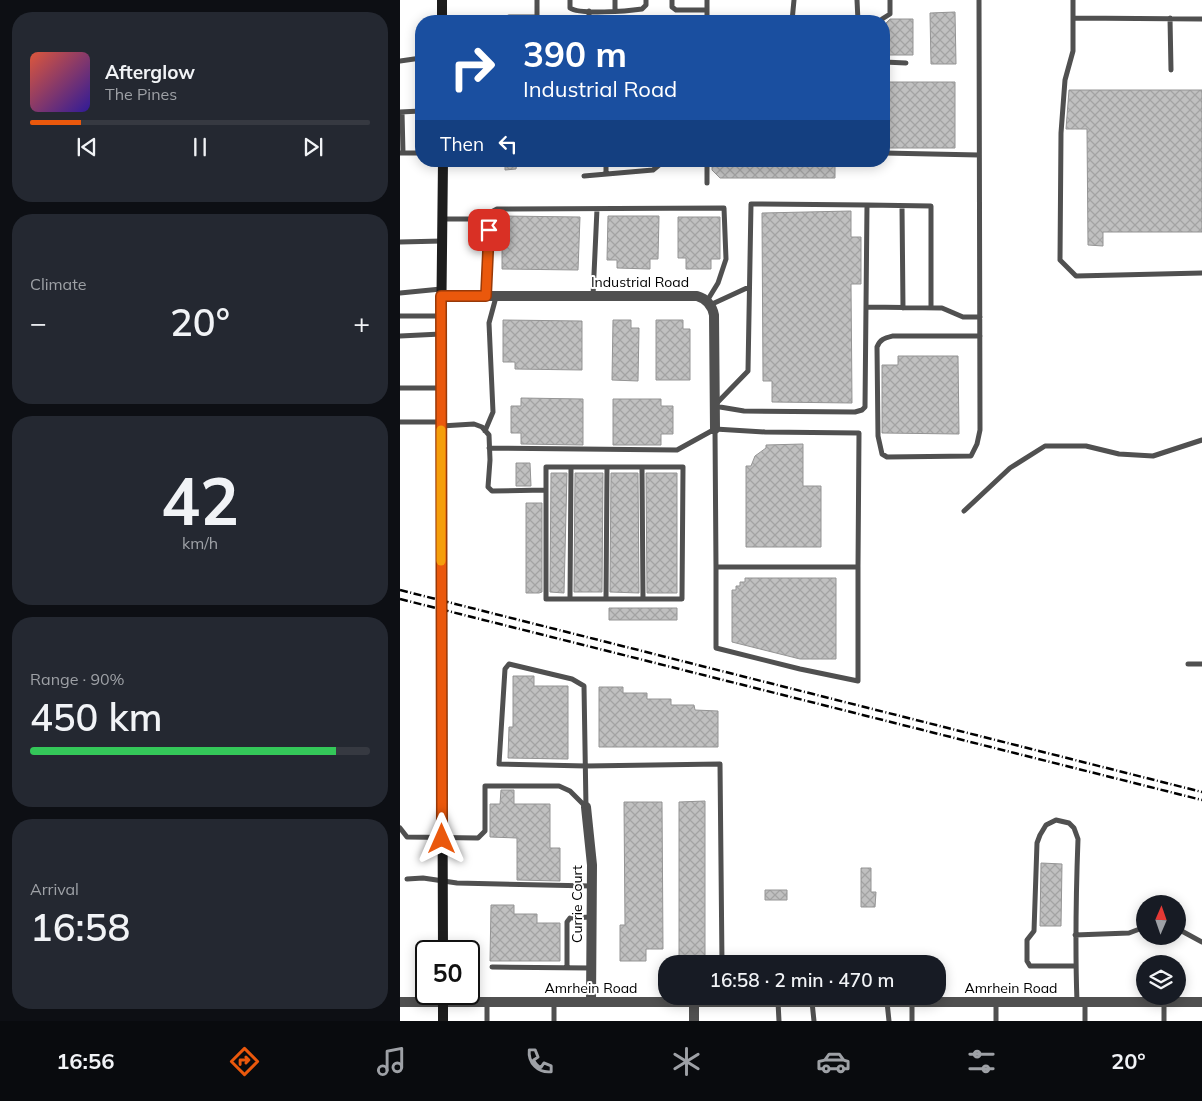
<!DOCTYPE html>
<html lang="en">
<head>
<meta charset="utf-8">
<style>
  :root { --surface:#171b24; --page:#242831; --text:#f1f3f6; --muted:#9ea1a6; --line:#363941; --accent:#ea580c }
  body { margin:0; font-family:Mulish,sans-serif; background:var(--page); color:var(--text); height:100vh; display:flex; flex-direction:column; font-size:19px; white-space:nowrap }
  * { box-sizing:border-box; margin:0 }
  p { font-size:16px; color:var(--muted) }
  .icon { flex:none; width:28px; height:28px; fill:none; stroke:currentColor; stroke-width:2; stroke-linecap:round; stroke-linejoin:round }
  .map { position:relative; flex:1; overflow:hidden }
  .sheet { display:flex; flex-direction:column; gap:12px; padding:12px; background:#0d0f14; width:400px }
  .sheet>* { flex:none }
  .banner { position:absolute; left:15px; top:15px; width:475px; height:152px; border-radius:20px; box-shadow:0 2px 12px #0003; background:#1a4fa0; color:#fff; overflow:hidden }
  .needle { width:32px; rotate:2deg }
  .buttons { position:absolute; left:736px; top:895px; display:grid; gap:10px }
  .buttons a { display:grid; place-items:center; width:50px; height:50px; border-radius:50%; background:var(--surface); box-shadow:0 2px 12px #0003; font-size:25px }
  .speed { position:absolute; left:15px; top:940px; display:flex; gap:10px; font-size:25px; font-weight:700; text-align:center }
  .speed>* { display:grid; place-content:center; width:65px; height:65px; border-radius:50%; background:var(--surface); box-shadow:0 2px 12px #0003; line-height:1 }
  .speed .limit { border:2px solid #111; border-radius:8px; background:#fff; color:#111 }
  .pin { position:absolute; display:grid; place-items:center; width:42px; height:42px; color:#fff; margin:-21px; border-radius:10px; box-shadow:0 2px 8px #0006 }
  .me { position:absolute; width:55px; margin:-28px; rotate:0deg; stroke-linejoin:round; filter:drop-shadow(0 0 4px #0008) }
  .turn { display:flex; align-items:center; gap:18px; height:105px; padding:0 25px; font-size:22px }
  .turn .icon { width:65px; height:65px; stroke-width:2.5 }
  .turn b { display:block; font-size:35px; line-height:42px }
  .then { display:flex; align-items:center; height:48px; padding:0 25px; background:#0003; gap:10px; font-size:19px }
  .big { font-size:38px; font-weight:600; line-height:1.1 }
  .sheet .card { flex:1; display:flex; flex-direction:column; justify-content:center; gap:8px; min-width:0; padding:0 18px; border-radius:20px; background:var(--page) }
  .sheet .dial { align-items:center; gap:0 }
  .dial b { font-size:65px; line-height:1 }
  .song { display:flex; align-items:center; gap:15px }
  .cover { width:60px; height:60px; border-radius:8px; background:linear-gradient(135deg,hsl(10 70% 55%),hsl(250 70% 35%)) }
  .played { height:5px; border-radius:2px; background:linear-gradient(90deg,var(--accent) 15%,var(--line) 15%) }
  .keys { display:flex; justify-content:space-around; direction:ltr }
  .heat { display:flex; justify-content:space-between; align-items:center; font-size:28px; direction:ltr }
  .charge { height:8px; border-radius:4px; background:linear-gradient(90deg,#34c759 90%,var(--line) 0) }
  .trip { position:absolute; left:258px; top:955px; width:288px; height:50px; border-radius:20px; background:var(--surface); box-shadow:0 2px 12px #0003; font-weight:600; line-height:50px; text-align:center }
  .dock { display:flex; height:80px; justify-content:space-around; align-items:center; background:#090b0e; color:var(--muted) }
  .dock .icon { width:35px; height:35px }
  .dock .selected { color:var(--accent) }
  .dock b { font-size:22px; color:var(--text) }
  main { display:flex; flex:1; min-height:0 }
  .map>svg:first-child { display:block }
  .building { fill:url(#building-cross-hatch); stroke:#949494 }
  .lines { fill:none; stroke-linecap:round; stroke-linejoin:round }
  .service { stroke:#505050; stroke-width:5 }
  .minor { stroke:#505050; stroke-width:10 }
  .secondary { stroke:#1d1d1d; stroke-width:10 }
  .rail { stroke:#000; stroke-width:2.5; stroke-dasharray:8 2.5 1 2.5; stroke-linecap:butt }
  .route-casing { stroke:#983908; stroke-width:12 }
  .route { stroke:#ea580c; stroke-width:9 }
  .slow { stroke:#f59e0b; stroke-width:9 }
  .labels { text-anchor:middle; stroke-width:4; stroke-linejoin:round; paint-order:stroke }
  .street-label { font-size:14px; fill:#000; stroke:#fff }
</style>
</head>
<body>
<main>
<section class="sheet">
<div class="card">
<div class="song"><i class="cover"></i><div><b>Afterglow</b><p>The Pines</p></div></div>
<div class="played"></div>
<div class="keys"><svg class="icon" aria-label="previous" viewBox="0 0 24 24"><path d="M18 5L8 12l10 7zM5 5v14"/></svg><svg class="icon" aria-label="pause" viewBox="0 0 24 24"><path d="M8 5v14M16 5v14"/></svg><svg class="icon" aria-label="next" viewBox="0 0 24 24"><path d="M6 5l10 7-10 7zM19 5v14"/></svg></div>
</div>
<div class="card"><p>Climate</p>
<div class="heat"><a>−</a><b class="big">20°</b><a>+</a></div>
</div>
<div class="card dial"><b>42</b><p>km/h</p></div>
<div class="card"><p>Range · 90%</p><b class="big">450 km</b><div class="charge"></div></div>
<div class="card"><p>Arrival</p><b class="big">16:58</b></div>
</section>
<div class="map">
<svg width="802" height="1021" viewBox="0 0 802 1021">
  <defs>
    <pattern id="building-cross-hatch" width="8" height="8" patternUnits="userSpaceOnUse" patternTransform="scale(1.25)"><rect width="8" height="8" fill="#c0c0c0"/><path d="M0 0l8 8M0 8l8-8" fill="none" stroke="#a3a3a3"/></pattern>
  </defs>
  <rect width="100%" height="100%" fill="#fff"/>
  <!-- building -->
  <path class="building" d="M 555,12 L 556,64 L 531,64 L 530,13 Z
    M 490,19 L 513,19 L 513,55 L 485,55 L 485,24 Z
    M 487,82 L 555,82 L 555,148 L 487,148 Z
    M 669,90 L 802,90 L 802,232 L 703,232 L 703,246 L 688,245 L 687,129 L 666,129 Z
    M 105,161 L 117,161 L 116,169 L 105,170 Z
    M 312,161 L 435,161 L 435,178 L 320,178 L 312,170 Z
    M 451,211 L 451,237 L 461,237 L 461,284 L 451,284 L 452,403 L 372,402 L 372,381 L 363,381 L 362,213 Z
    M 102,216 L 180,217 L 178,270 L 102,269 Z
    M 208,216 L 259,216 L 258,259 L 250,259 L 250,269 L 217,268 L 217,260 L 207,260 Z
    M 278,217 L 320,217 L 320,259 L 311,259 L 311,269 L 286,269 L 286,258 L 278,258 Z
    M 103,320 L 182,321 L 182,370 L 115,369 L 115,362 L 103,362 Z
    M 213,320 L 231,320 L 231,328 L 239,328 L 238,381 L 212,380 Z
    M 256,320 L 283,320 L 283,329 L 290,329 L 290,380 L 256,380 Z
    M 498,356 L 558,356 L 559,434 L 482,433 L 482,365 L 498,365 Z
    M 121,398 L 183,399 L 183,445 L 121,444 L 121,433 L 111,433 L 111,406 L 121,406 Z
    M 213,399 L 261,399 L 261,406 L 273,406 L 273,434 L 261,434 L 261,445 L 213,445 Z
    M 403,444 L 403,486 L 421,486 L 421,547 L 346,547 L 346,466 L 351,466 L 355,456 L 366,448 L 366,445 Z
    M 116,463 L 130,463 L 131,486 L 116,486 Z
    M 151,473 L 167,473 L 164,593 L 150,592 Z
    M 175,473 L 203,473 L 202,592 L 174,592 Z
    M 211,473 L 238,473 L 239,593 L 210,592 Z
    M 246,473 L 277,473 L 277,593 L 247,593 Z
    M 126,503 L 142,503 L 142,592 L 139,593 L 126,593 Z
    M 345,578 L 436,578 L 436,659 L 400,659 L 332,642 L 332,590 L 336,590 L 336,586 L 340,586 L 340,582 L 345,582 Z
    M 209,608 L 277,608 L 277,620 L 209,620 Z
    M 113,676 L 134,676 L 134,686 L 168,686 L 168,759 L 108,758 L 109,727 L 113,727 Z
    M 199,687 L 223,687 L 223,693 L 247,693 L 247,699 L 271,699 L 271,705 L 294,705 L 295,710 L 318,711 L 318,747 L 199,747 Z
    M 101,790 L 114,790 L 114,804 L 150,804 L 150,848 L 160,848 L 160,881 L 117,880 L 117,838 L 90,837 L 90,804 L 100,804 Z
    M 305,801 L 305,961 L 279,961 L 279,802 Z
    M 224,802 L 262,802 L 263,949 L 246,949 L 246,961 L 220,961 L 220,925 L 225,925 Z
    M 641,863 L 662,864 L 661,926 L 640,926 Z
    M 461,868 L 471,868 L 471,892 L 476,892 L 475,907 L 461,907 Z
    M 365,890 L 387,890 L 387,900 L 365,900 Z
    M 91,905 L 114,905 L 114,914 L 137,914 L 137,923 L 160,923 L 160,961 L 90,961 Z"/>
  <g class="lines">
    <!-- service -->
    <path class="service" d="M 170,0 L 170,8 C 180,15 228,11 242,9 L 246,5 L 246,0
      M 215,0 L 215,11
      M 272,0 L 272,7 L 276,10 L 307,10
      M 307,0 L 307,21
      M 457,0 L 458,21
      M 579,0 L 580,430 L 577,444 L 571,456 L 487,457 L 482,454 L 478,436 L 477,347 C 480,339 485,338 493,336 L 580,336
      M 673,0 L 673,18 L 802,19
      M 189,11 L 189,21
      M 109,17 L 137,17
      M 673,18 L 673,51 L 665,80 L 661,133 L 660,260 L 676,276 L 802,273
      M 770,18 L 771,70
      M 137,21 L 137,0
      M 392,21 L 394,0
      M 482,21 L 482,19 L 490,14 L 490,0
      M 0,61 L 21,58
      M 484,62 L 506,63
      M 0,112 L 21,111
      M 2,112 L 3,153
      M 0,153 L 21,153
      M 484,153 L 579,155
      M 206,161 L 206,174
      M 307,161 L 307,183
      M 184,176 L 253,170 L 264,161
      M 351,204 L 467,205 L 465,407 L 462,410 L 455,412 L 344,411 L 314,406 L 348,371 Z
      M 467,205 L 531,206 L 531,308
      M 502,206 L 503,308
      M 42,219 L 78,219 L 97,209 L 324,208 L 326,259 L 318,283 L 307,301
      M 0,242 L 42,241
      M 0,293 L 41,289
      M 86,296 L 89,213
      M 193,296 L 197,209
      M 310,305 L 349,287
      M 466,307 L 542,308 L 563,317 L 580,317
      M 0,316 L 41,316
      M 0,336 L 41,334
      M 0,388 L 41,388
      M 0,422 L 41,422
      M 41,426 L 74,424 L 82,427 L 89,435 L 90,460 L 88,487 L 92,491 L 145,490
      M 85,431 L 93,412 L 89,323 L 96,297
      M 89,448 L 277,450 L 315,429 L 365,432 L 459,433 L 458,567 L 316,567 L 315,429
      M 146,467 L 283,467 L 282,599 L 146,599 Z
      M 242,467 L 243,599
      M 564,511 L 610,468 L 645,446 L 686,446 L 719,454 L 753,456 L 802,440
      M 316,567 L 316,648 L 400,669 L 458,681 L 458,567
      M 170,599 L 171,467
      M 206,599 L 207,467
      M 788,664 L 802,664
      M 186,807 L 184,686 L 172,679 L 109,664 L 105,669 L 99,764 L 186,766 L 320,764 L 322,964
      M 0,828 L 7,837 L 78,838 L 85,831 L 85,786 L 159,786 L 170,791 L 186,807
      M 7,879 L 23,878 L 57,883 L 191,886
      M 778,929 L 802,942
      M 675,935 L 729,933 L 745,927
      M 676,966 L 630,966 L 627,961 L 627,940 L 634,931 L 637,843 L 640,835 L 646,825 L 656,820 L 669,823 L 674,828 L 678,839 C 676,893 675,947 677,1002
      M 92,967 L 191,968
      M 167,967 L 167,922 L 170,918 L 191,917
      M 378,1002 L 379,1021
      M 412,1002 L 414,1021
      M 487,1002 L 489,1021
      M 685,1002 L 685,1021
      M 764,1002 L 764,1021
      M 87,1021 L 87,1002
      M 154,1021 L 154,1002
      M 512,1021 L 512,1002
      M 596,1021 L 596,1002"/>
    <!-- minor -->
    <path class="minor" d="M 41,296 L 297,296 C 307,299 312,305 314,315 L 315,429
      M 186,807 L 192,865 L 191,1002
      M 0,1002 L 802,1002
      M 294,1021 L 294,1002"/>
    <!-- secondary -->
    <path class="secondary" d="M 42,0 L 42,21
      M 43,951 L 41,340 L 43,161
      M 43,1021 L 43,994"/>
    <!-- rail -->
    <path class="rail" d="M 0,590 L 802,792
      M 0,599 L 802,800"/>
  </g>
  <g class="lines">
    <!-- route casing -->
    <g class="route-casing">
      <path id="route" d="M 42,839 L 41,296 L 86,296 L 89,230"/>
    </g>
    <!-- route -->
    <use href="#route" class="route"/>
    <!-- slow -->
    <path class="slow" d="M 41,430 L 41,561"/>
  </g>
  <g class="labels">
    <!-- street labels -->
    <g class="street-label">
      <text x="240" y="287">Industrial Road</text>
      <text transform="translate(177 904) rotate(-90)" y="5">Currie Court</text>
      <text x="191" y="993">Amrhein Road</text>
      <text x="611" y="993">Amrhein Road</text>
    </g>
  </g>
</svg>
<div class="buttons">
<a><svg class="needle" viewBox="-14 -14 28 28"><path d="M0-13l5 13h-10z" fill="#e53935"/><path d="M0 13l5-13h-10z" fill="#9ea1a6"/></svg></a>
<a><svg class="icon" aria-label="layers" viewBox="0 0 24 24"><path d="M12 4l9 5-9 5-9-5zM3 14l9 5 9-5"/></svg></a>
</div>
<div class="speed"><div class="limit">50</div></div>
<div class="pin" style="left:89px;top:230px;background:#d93025"><svg class="icon" aria-label="arrive" viewBox="0 0 24 24"><path d="M6 21V4h12l-3 4 3 4H6"/></svg></div>
<svg class="me" style="left:42px;top:839px" viewBox="-20 -20 40 40"><path d="M0-17L14 15 0 8-14 15z" fill="#ea580c" stroke="#fff" stroke-width="4"/></svg>
<div class="trip">16:58 · 2 min · 470 m</div>
<div class="banner">
<div class="turn"><svg class="icon" aria-label="right" viewBox="0 0 24 24"><path d="M7 20v-9h11M14 6l5 5-5 5"/></svg><div><b>390 m</b>Industrial Road</div></div>
<div class="then">Then<svg class="icon" aria-label="left" viewBox="0 0 24 24"><path d="M17 20v-9H6M10 6l-5 5 5 5"/></svg></div>
</div>
</div>
</main>
<nav class="dock">
<b>16:56</b>
<svg class="icon selected" aria-label="directions" viewBox="0 0 24 24"><path d="M12 3l9 9-9 9-9-9zM9 14v-3h6M13 9l2 2-2 2"/></svg>
<svg class="icon" aria-label="music" viewBox="0 0 24 24"><path d="M9 18V5l10-2v13"/><circle cx="6" cy="18" r="3"/><circle cx="16" cy="16" r="3"/></svg>
<svg class="icon" aria-label="phone" viewBox="0 0 24 24"><path d="M5 4h4l2 5-3 2q2 4 5 5l2-3 5 2v4C11 20 4 13 5 4z"/></svg>
<svg class="icon" aria-label="climate" viewBox="0 0 24 24"><path d="M12 3v18M4 7l16 10M4 17L20 7"/></svg>
<svg class="icon" aria-label="car" viewBox="0 0 24 24"><path d="M5 17H2v-5l4-1 3-4h7l3 4 3 1v5h-3M9 17h6M6 11h13"/><circle cx="7" cy="17" r="2"/><circle cx="17" cy="17" r="2"/></svg>
<svg class="icon" aria-label="filters" viewBox="0 0 24 24"><path d="M4 7h16M4 17h16"/><circle cx="9" cy="7" r="2"/><circle cx="15" cy="17" r="2"/></svg>
<b>20°</b>
</nav>
</body>
</html>
